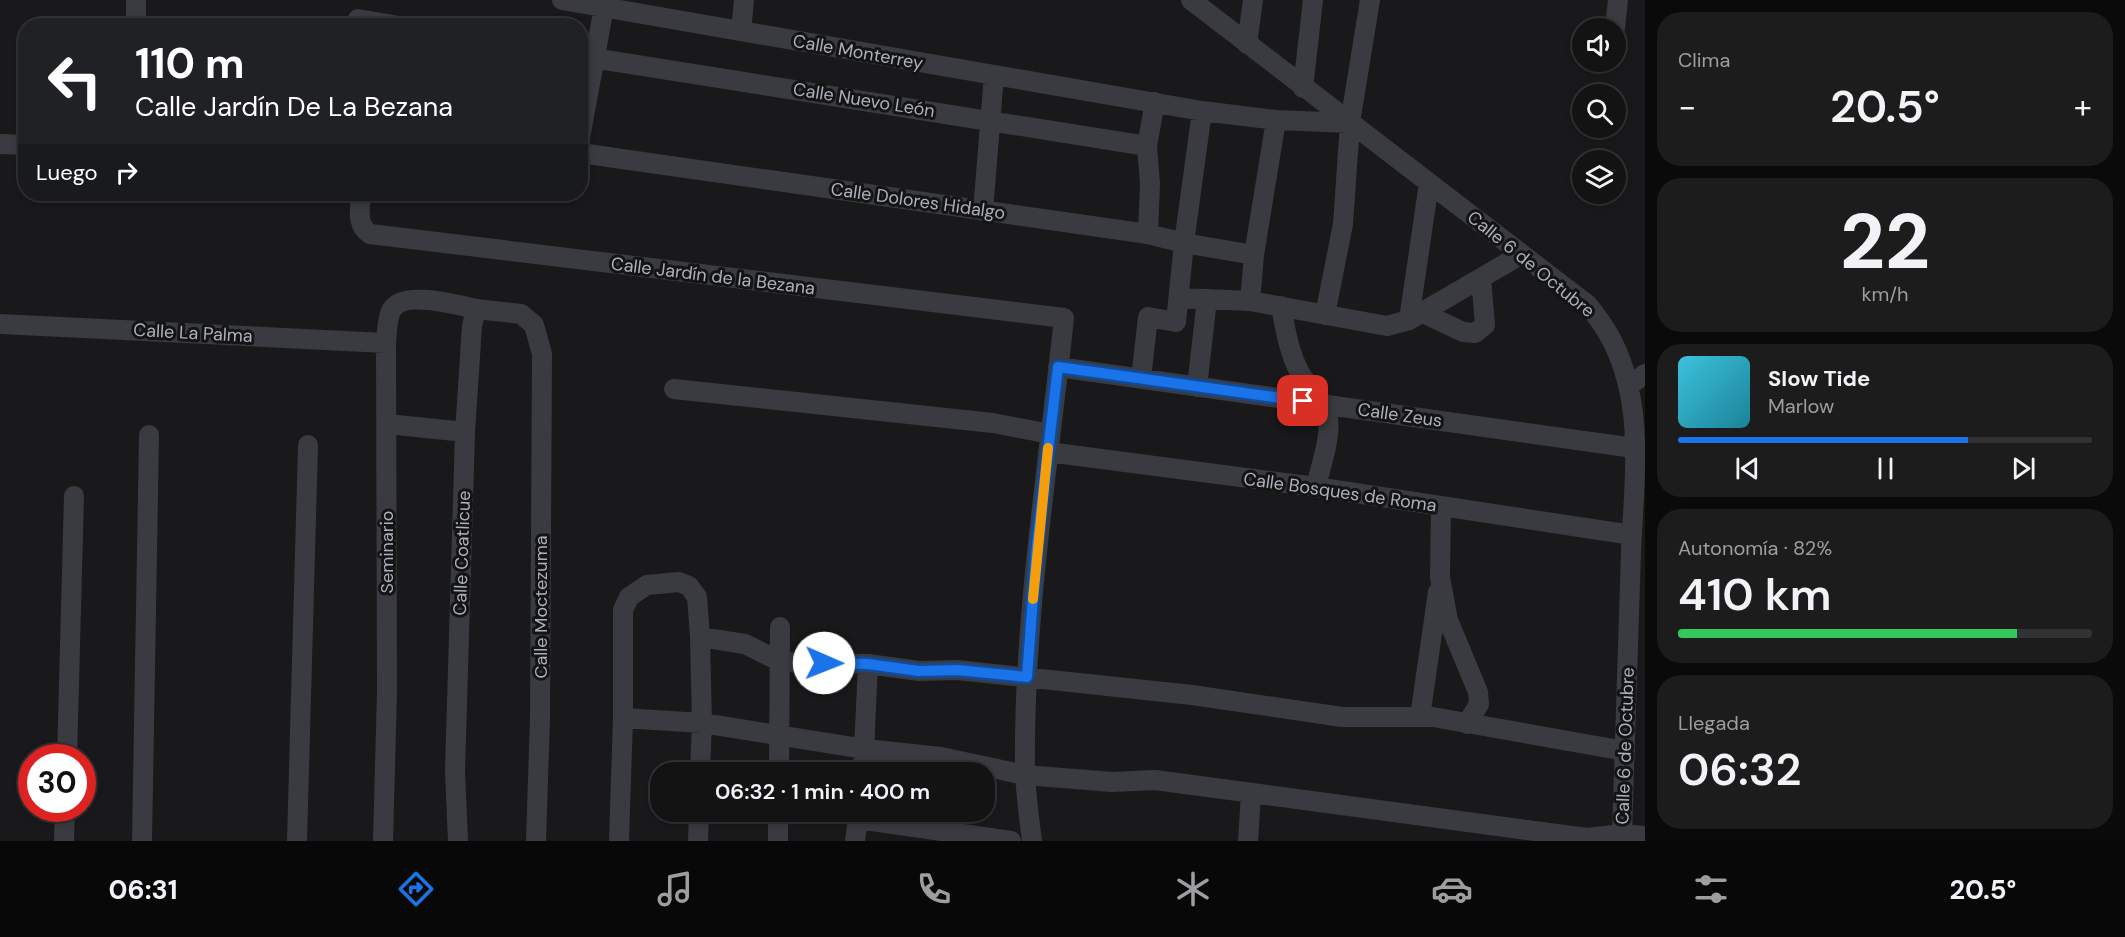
<!DOCTYPE html>
<html lang="es">
<head>
<meta charset="utf-8">
<style>
  :root { --surface:#131314; --page:#1c1c1d; --text:#f1f3f6; --muted:#9d9ea0; --line:#323234; --accent:#1a73e8 }
  body { margin:0; font-family:"DM Sans",sans-serif; background:var(--page); color:var(--text); height:100vh; display:flex; flex-direction:column; font-size:22px; white-space:nowrap }
  * { box-sizing:border-box; margin:0 }
  p { font-size:20px; color:var(--muted) }
  .icon { flex:none; width:33px; height:33px; fill:none; stroke:currentColor; stroke-width:2; stroke-linecap:round; stroke-linejoin:round }
  .map { position:relative; flex:1; overflow:hidden }
  .sheet { display:flex; flex-direction:column; gap:12px; padding:12px; background:#0a0a0b; width:480px }
  .sheet>* { flex:none }
  .banner { position:absolute; left:18px; top:18px; width:570px; height:183px; border-radius:24px; box-shadow:0 3px 9px #0003,0 0 0 2px var(--line); background:#202124; color:#fff; overflow:hidden }
  .fabs { position:absolute; left:1572px; top:18px; display:grid; gap:12px }
  .fabs a { display:grid; place-items:center; width:54px; height:54px; border-radius:50%; background:var(--surface); box-shadow:0 3px 9px #0003,0 0 0 2px var(--line); font-size:30px }
  .speed { position:absolute; left:18px; top:744px; display:flex; gap:12px; font-size:30px; font-weight:700; text-align:center }
  .speed>* { display:grid; place-content:center; width:78px; height:78px; border-radius:50%; background:var(--surface); box-shadow:0 3px 9px #0003,0 0 0 2px var(--line); line-height:1 }
  .speed .limit { border:9px solid #d22; background:#fff; color:#111 }
  .pin { position:absolute; display:grid; place-items:center; width:51px; height:51px; color:#fff; margin:-26px; border-radius:12px; box-shadow:0 3px 9px #0006 }
  .me { position:absolute; width:66px; margin:-33px; rotate:91deg; stroke-linejoin:round; filter:drop-shadow(0 0 4px #0008) }
  .turn { display:flex; align-items:center; gap:21px; height:126px; padding:0 18px; font-size:27px }
  .turn .icon { width:78px; height:78px; stroke-width:2.5 }
  .turn b { display:block; font-size:42px; line-height:51px }
  .then { display:flex; align-items:center; height:57px; padding:0 18px; background:#0003; gap:12px; font-size:22px }
  .big { font-size:45px; font-weight:600; line-height:1.1 }
  .sheet .tile { flex:1; display:flex; flex-direction:column; justify-content:center; gap:9px; min-width:0; padding:0 21px; border-radius:24px; background:var(--page) }
  .sheet .dial { align-items:center; gap:0 }
  .dial b { font-size:78px; line-height:1 }
  .song { display:flex; align-items:center; gap:18px }
  .cover { width:72px; height:72px; border-radius:9px; background:linear-gradient(135deg,hsl(190 70% 55%),hsl(190 70% 35%)) }
  .played { height:6px; border-radius:3px; background:linear-gradient(90deg,var(--accent) 70%,var(--line) 70%) }
  .keys { display:flex; justify-content:space-around; direction:ltr }
  .heat { display:flex; justify-content:space-between; align-items:center; font-size:33px; direction:ltr }
  .charge { height:9px; border-radius:4px; background:linear-gradient(90deg,#34c759 82%,var(--line) 0) }
  .trip { position:absolute; left:650px; top:762px; width:345px; height:60px; border-radius:24px; background:var(--surface); box-shadow:0 3px 9px #0003,0 0 0 2px var(--line); font-weight:600; line-height:60px; text-align:center }
  .tab-bar { display:flex; height:96px; justify-content:space-around; align-items:center; background:#080808; color:var(--muted) }
  .tab-bar .icon { width:42px; height:42px }
  .tab-bar .current { color:var(--accent) }
  .tab-bar b { font-size:27px; color:var(--text) }
  main { display:flex; flex:1; min-height:0 }
  .map>svg:first-child { display:block }
  .lines { fill:none; stroke-linecap:round; stroke-linejoin:round }
  .minor { stroke:#3a3b40; stroke-width:20 }
  .route-casing { stroke:#114b97; stroke-width:15 }
  .route { stroke:#1a73e8; stroke-width:10 }
  .slow { stroke:#f59e0b; stroke-width:10 }
  .labels { text-anchor:middle; stroke-width:6; stroke-linejoin:round; paint-order:stroke }
  .street-label { font-size:18px; fill:#abb1ba; stroke:#141416 }
</style>
</head>
<body>
<main>
<div class="map">
<svg width="1645" height="841" viewBox="0 0 1645 841">
  <rect width="100%" height="100%" fill="#19191b"/>
  <g class="lines">
    <!-- minor -->
    <path class="minor" d="M 562,0 L 1202,111 L 1276,120 L 1350,123
      M 1191,0 L 1588,305 C 1609,331 1620,352 1628,385 C 1641,439 1633,498 1631,552 C 1628,646 1625,740 1622,834
      M 358,19 L 399,26
      M 136,26 L 136,0
      M 1615,28 L 1618,0
      M 741,31 L 744,0
      M 1247,44 L 1253,0
      M 580,56 L 1147,146
      M 1303,88 L 1313,0
      M 580,138 L 604,7
      M 0,144 L 26,145
      M 580,153 L 1148,234 L 1184,243 L 1254,255
      M 361,194 C 360,209 356,225 370,234 L 1064,318 C 1048,469 1023,620 1025,773 C 1026,795 1029,818 1032,841
      M 983,211 L 994,75
      M 1148,234 L 1150,184 L 1147,146 L 1155,102
      M 1180,298 L 1250,301 L 1387,326 L 1409,320 L 1522,254
      M 1250,301 L 1254,255 L 1276,120
      M 1281,306 C 1285,328 1289,353 1300,373 C 1309,389 1326,400 1328,419 C 1331,438 1320,468 1316,487
      M 476,309 L 521,314 L 534,325 L 542,354 L 540,718 L 536,841
      M 1421,312 L 1463,332 L 1475,333 L 1485,325 L 1481,278
      M 1325,315 L 1343,224 L 1350,123 L 1370,0
      M 1409,320 L 1429,183
      M 0,324 L 386,343
      M 1058,367 L 1634,448
      M 1141,379 L 1148,317 L 1176,322 L 1184,243 L 1202,111
      M 1628,386 L 1645,374
      M 1197,387 L 1207,299
      M 674,389 L 993,423 L 1050,434
      M 387,424 L 465,432
      M 1048,452 L 1316,487 L 1632,535
      M 1441,506 L 1440,577 L 1448,620 L 1478,692 L 1479,704 L 1467,724
      M 700,637 L 745,644 L 781,662 L 868,664 L 919,671 L 957,670 L 1192,695 L 1342,717 L 1433,717 L 1625,751
      M 1420,717 L 1438,592
      M 623,718 L 702,723 L 865,749 L 941,757 L 1025,775 L 1112,782 L 1155,780 L 1587,838 L 1622,834 L 1645,836
      M 67,758 L 74,496
      M 779,772 L 780,627
      M 863,772 L 868,664
      M 858,819 L 1011,841
      M 64,841 L 65,808
      M 142,841 L 149,435
      M 297,841 L 308,445
      M 383,841 L 387,692 L 386,343 C 387,333 387,319 391,311 C 401,289 457,305 476,309 L 472,326 L 465,432 L 455,771 L 458,841
      M 619,841 L 623,718 L 623,610 L 629,597 L 647,585 L 679,582 L 689,586 L 697,597 L 700,637 L 702,723 L 700,772
      M 698,841 L 699,812
      M 778,841 L 778,812
      M 855,841 L 859,812
      M 1248,841 L 1251,793"/>
  </g>
  <g class="lines">
    <!-- route casing -->
    <g class="route-casing">
      <path id="route" d="M 824,663 L 868,664 L 919,671 L 957,670 L 1027,677 L 1037,544 L 1058,367 L 1303,401"/>
    </g>
    <!-- route -->
    <use href="#route" class="route"/>
    <!-- slow -->
    <path class="slow" d="M 1033,599 L 1048,448"/>
  </g>
  <g class="labels">
    <!-- street labels -->
    <g class="street-label">
      <text transform="translate(858 52) rotate(10)" y="6">Calle Monterrey</text>
      <text transform="translate(864 100) rotate(9)" y="6">Calle Nuevo León</text>
      <text transform="translate(918 201) rotate(8)" y="6">Calle Dolores Hidalgo</text>
      <text transform="translate(1531 264) rotate(39)" y="6">Calle 6 de Octubre</text>
      <text transform="translate(713 276) rotate(7)" y="6">Calle Jardín de la Bezana</text>
      <text transform="translate(193 333) rotate(3)" y="6">Calle La Palma</text>
      <text transform="translate(1400 415) rotate(8)" y="6">Calle Zeus</text>
      <text transform="translate(1340 492) rotate(8)" y="6">Calle Bosques de Roma</text>
      <text transform="translate(387 552) rotate(-90)" y="6">Seminario</text>
      <text transform="translate(462 553) rotate(-88)" y="6">Calle Coatlicue</text>
      <text transform="translate(541 607) rotate(-90)" y="6">Calle Moctezuma</text>
      <text transform="translate(1625 746) rotate(-88)" y="6">Calle 6 de Octubre</text>
    </g>
  </g>
</svg>
<div class="fabs">
<a><svg class="icon" aria-label="sound" viewBox="0 0 24 24"><path d="M4 9h4l5-4v14l-5-4H4zM17 9q2 3 0 6"/></svg></a>
<a><svg class="icon" aria-label="search" viewBox="0 0 24 24"><circle cx="10" cy="10" r="6"/><path d="M15 15l6 6"/></svg></a>
<a><svg class="icon" aria-label="layers" viewBox="0 0 24 24"><path d="M12 4l9 5-9 5-9-5zM3 14l9 5 9-5"/></svg></a>
</div>
<div class="speed"><div class="limit">30</div></div>
<div class="pin" style="left:1303px;top:401px;background:#d93025"><svg class="icon" aria-label="arrive" viewBox="0 0 24 24"><path d="M6 21V4h12l-3 4 3 4H6"/></svg></div>
<svg class="me" style="left:824px;top:663px" viewBox="-20 -20 40 40"><circle r="19" fill="#fff"/><path d="M0-13L10 11 0 6-10 11z" fill="#1a73e8"/></svg>
<div class="trip">06:32 · 1 min · 400 m</div>
<div class="banner">
<div class="turn"><svg class="icon" aria-label="left" viewBox="0 0 24 24"><path d="M17 20v-9H6M10 6l-5 5 5 5"/></svg><div><b>110 m</b>Calle Jardín De La Bezana</div></div>
<div class="then">Luego<svg class="icon" aria-label="right" viewBox="0 0 24 24"><path d="M7 20v-9h11M14 6l5 5-5 5"/></svg></div>
</div>
</div>
<section class="sheet">
<div class="tile"><p>Clima</p>
<div class="heat"><a>−</a><b class="big">20.5°</b><a>+</a></div>
</div>
<div class="tile dial"><b>22</b><p>km/h</p></div>
<div class="tile">
<div class="song"><i class="cover"></i><div><b>Slow Tide</b><p>Marlow</p></div></div>
<div class="played"></div>
<div class="keys"><svg class="icon" aria-label="previous" viewBox="0 0 24 24"><path d="M18 5L8 12l10 7zM5 5v14"/></svg><svg class="icon" aria-label="pause" viewBox="0 0 24 24"><path d="M8 5v14M16 5v14"/></svg><svg class="icon" aria-label="next" viewBox="0 0 24 24"><path d="M6 5l10 7-10 7zM19 5v14"/></svg></div>
</div>
<div class="tile"><p>Autonomía · 82%</p><b class="big">410 km</b><div class="charge"></div></div>
<div class="tile"><p>Llegada</p><b class="big">06:32</b></div>
</section>
</main>
<nav class="tab-bar">
<b>06:31</b>
<svg class="icon current" aria-label="directions" viewBox="0 0 24 24"><path d="M12 3l9 9-9 9-9-9zM9 14v-3h6M13 9l2 2-2 2"/></svg>
<svg class="icon" aria-label="music" viewBox="0 0 24 24"><path d="M9 18V5l10-2v13"/><circle cx="6" cy="18" r="3"/><circle cx="16" cy="16" r="3"/></svg>
<svg class="icon" aria-label="phone" viewBox="0 0 24 24"><path d="M5 4h4l2 5-3 2q2 4 5 5l2-3 5 2v4C11 20 4 13 5 4z"/></svg>
<svg class="icon" aria-label="climate" viewBox="0 0 24 24"><path d="M12 3v18M4 7l16 10M4 17L20 7"/></svg>
<svg class="icon" aria-label="car" viewBox="0 0 24 24"><path d="M5 17H2v-5l4-1 3-4h7l3 4 3 1v5h-3M9 17h6M6 11h13"/><circle cx="7" cy="17" r="2"/><circle cx="17" cy="17" r="2"/></svg>
<svg class="icon" aria-label="filters" viewBox="0 0 24 24"><path d="M4 7h16M4 17h16"/><circle cx="9" cy="7" r="2"/><circle cx="15" cy="17" r="2"/></svg>
<b>20.5°</b>
</nav>
</body>
</html>
